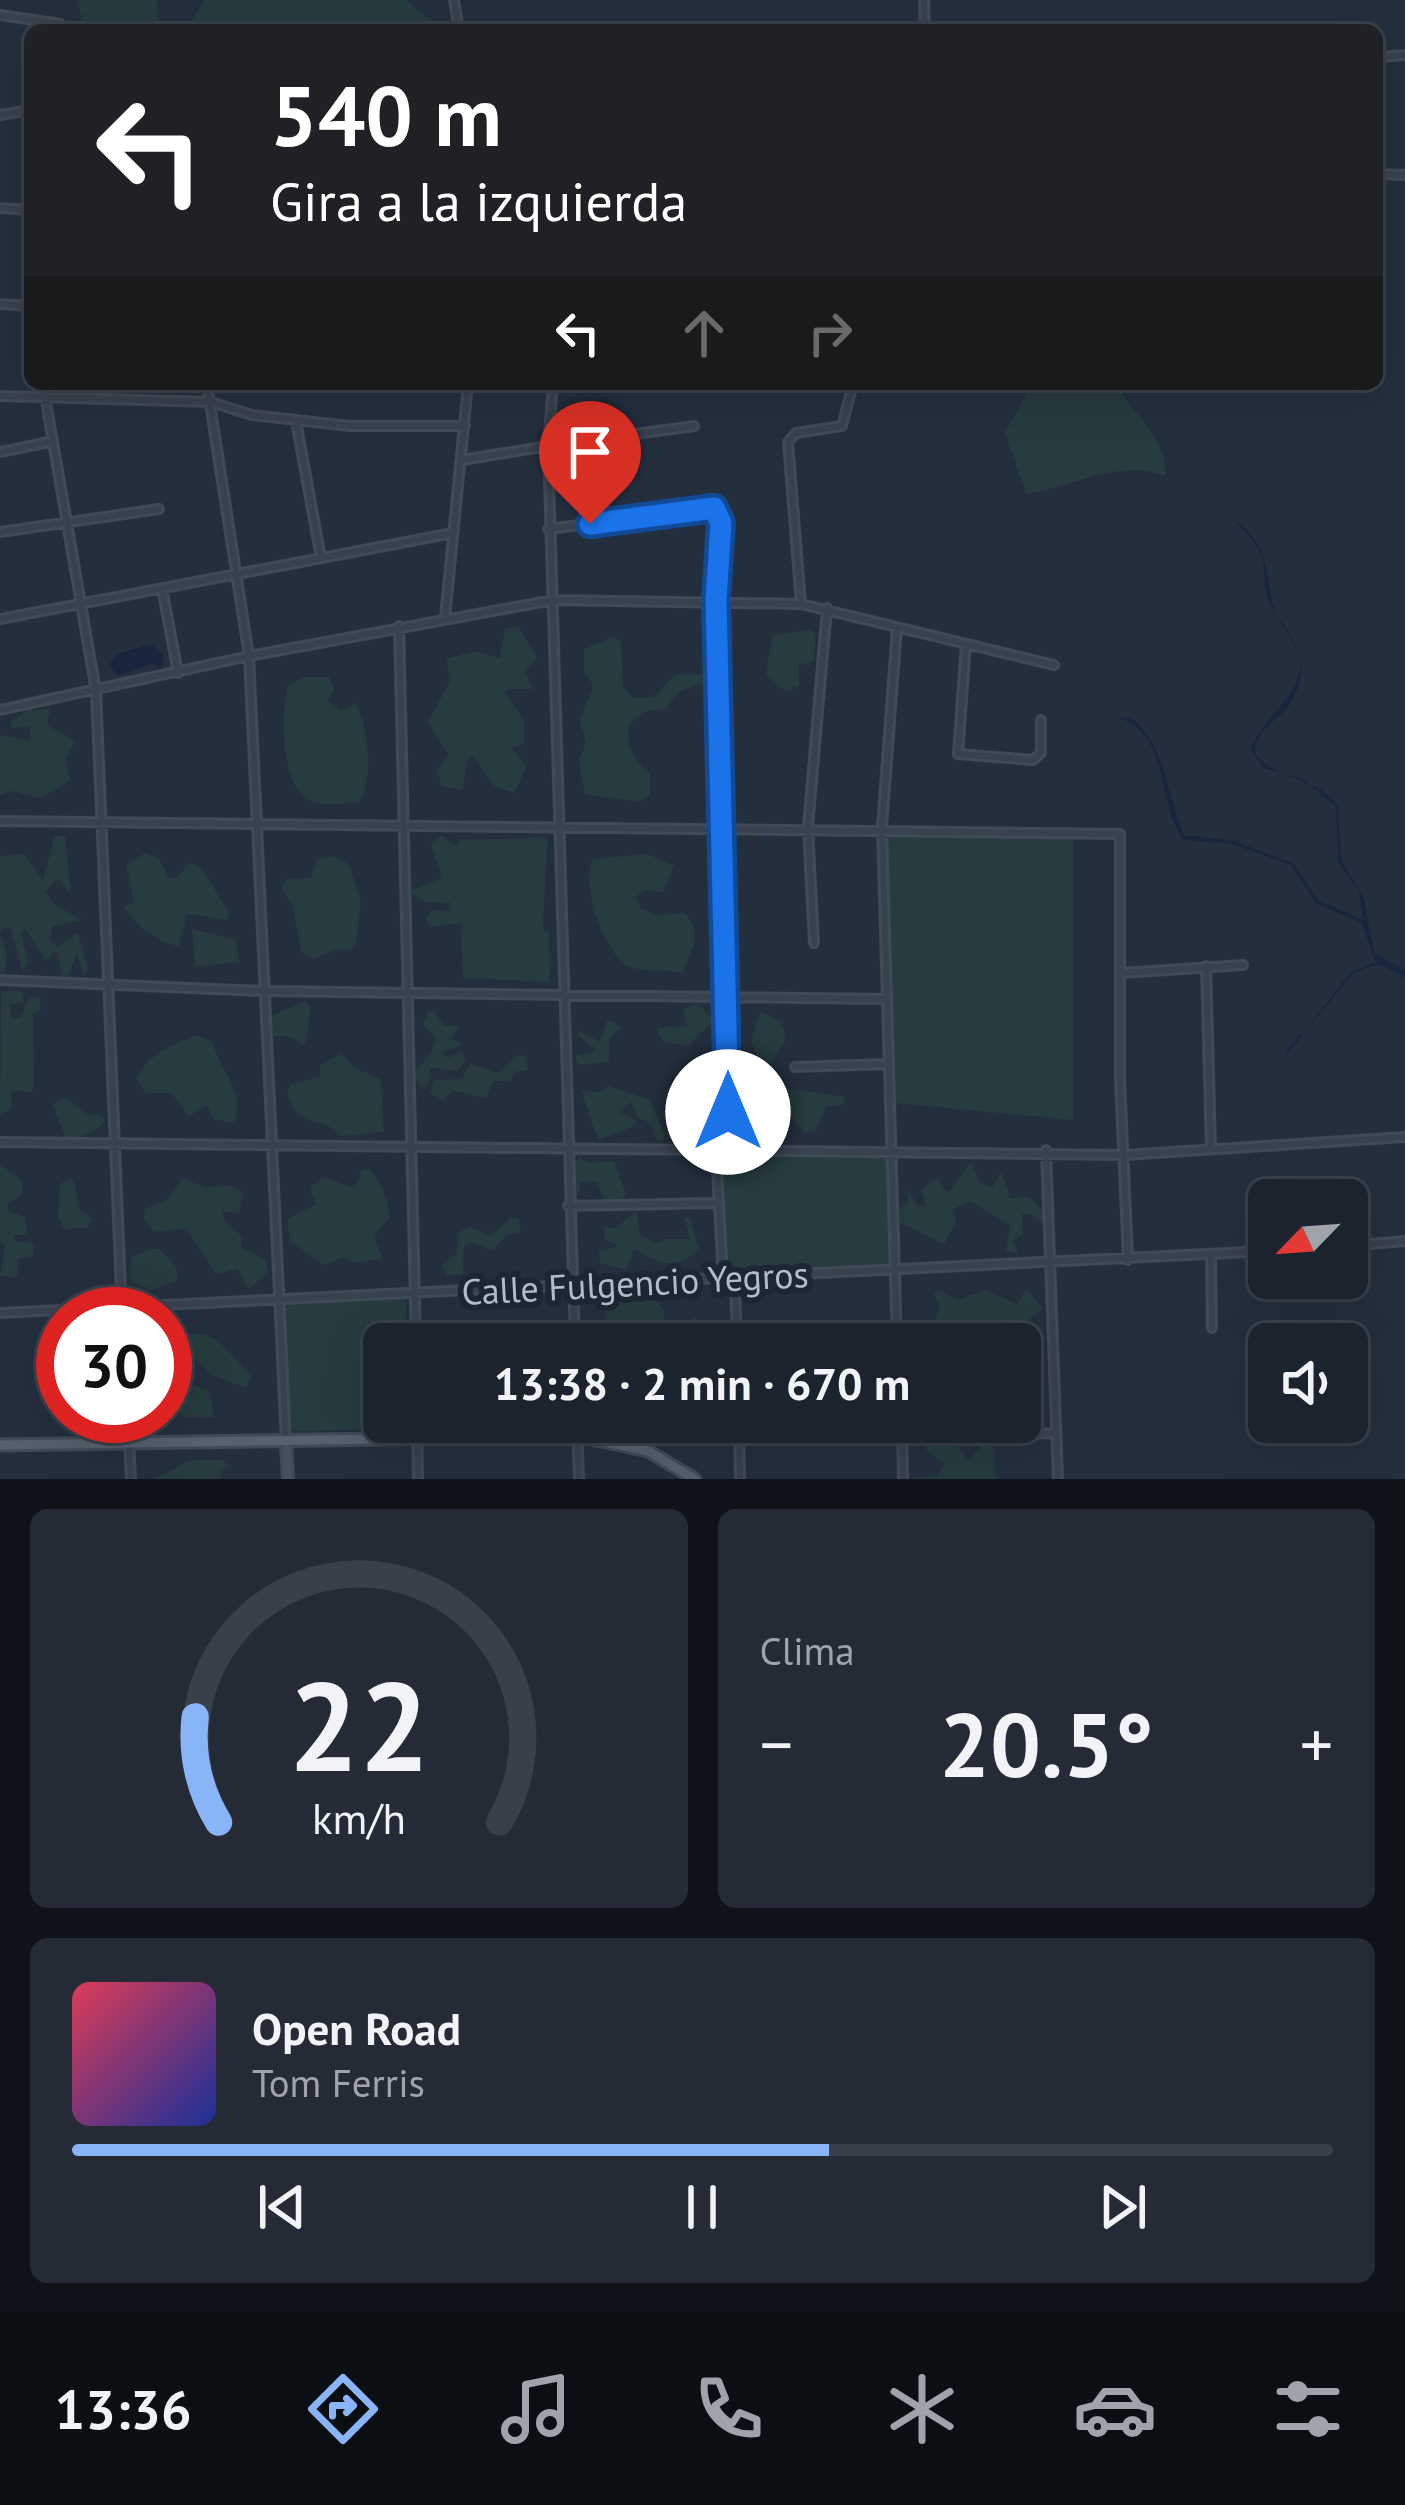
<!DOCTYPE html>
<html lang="es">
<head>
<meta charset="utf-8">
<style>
  :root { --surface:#1b232e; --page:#242b36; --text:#f1f3f6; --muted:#a0a4aa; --line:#39404a; --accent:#8ab4f8 }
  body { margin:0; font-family:"PT Sans",sans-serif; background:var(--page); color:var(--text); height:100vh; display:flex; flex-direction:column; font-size:45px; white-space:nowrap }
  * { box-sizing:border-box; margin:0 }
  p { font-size:39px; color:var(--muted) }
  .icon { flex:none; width:66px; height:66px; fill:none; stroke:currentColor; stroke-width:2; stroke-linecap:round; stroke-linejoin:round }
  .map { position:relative; height:1479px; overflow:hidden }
  .drawer { display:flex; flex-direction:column; gap:30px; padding:30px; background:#0f1319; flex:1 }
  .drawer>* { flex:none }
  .banner { position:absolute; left:24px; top:24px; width:1359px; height:366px; border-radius:18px; box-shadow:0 12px 48px #0002,0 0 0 3px var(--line); background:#202124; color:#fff; overflow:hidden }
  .needle { width:78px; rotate:245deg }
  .controls { position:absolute; left:1248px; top:1179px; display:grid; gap:24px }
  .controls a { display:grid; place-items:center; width:120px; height:120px; border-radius:18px; background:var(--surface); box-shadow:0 12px 48px #0002,0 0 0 3px var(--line); font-size:60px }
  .speed { position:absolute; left:36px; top:1287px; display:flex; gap:24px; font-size:60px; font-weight:700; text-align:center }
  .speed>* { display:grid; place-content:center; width:156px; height:156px; border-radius:50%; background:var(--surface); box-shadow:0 12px 48px #0002,0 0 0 3px var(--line); line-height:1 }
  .speed .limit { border:18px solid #d22; background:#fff; color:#111 }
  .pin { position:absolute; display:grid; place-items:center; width:102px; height:102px; color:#fff; margin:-123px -51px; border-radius:50% 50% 50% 0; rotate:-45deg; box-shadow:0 0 12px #0007 }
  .pin .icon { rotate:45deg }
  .me { position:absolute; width:132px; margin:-66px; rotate:0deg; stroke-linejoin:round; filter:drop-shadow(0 0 9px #0008) }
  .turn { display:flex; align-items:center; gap:42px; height:252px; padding:0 48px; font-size:54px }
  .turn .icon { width:156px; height:156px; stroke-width:2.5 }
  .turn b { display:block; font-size:84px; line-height:102px }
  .lanes { display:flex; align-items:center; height:114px; padding:0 48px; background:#0003; justify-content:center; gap:60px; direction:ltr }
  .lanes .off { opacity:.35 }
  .big { font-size:90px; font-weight:600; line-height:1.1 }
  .drawer .card { flex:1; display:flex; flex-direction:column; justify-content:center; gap:18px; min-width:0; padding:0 42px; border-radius:18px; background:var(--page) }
  .drawer .dial { align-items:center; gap:0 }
  .dial svg { height:312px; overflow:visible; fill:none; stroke:var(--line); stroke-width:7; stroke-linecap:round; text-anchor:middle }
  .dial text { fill:var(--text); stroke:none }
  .song { display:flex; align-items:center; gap:36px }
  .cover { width:144px; height:144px; border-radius:18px; background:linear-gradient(135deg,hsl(350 70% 55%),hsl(230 70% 35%)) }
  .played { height:12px; border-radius:6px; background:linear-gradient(90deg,var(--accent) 60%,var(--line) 60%) }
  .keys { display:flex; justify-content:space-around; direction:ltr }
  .heat { display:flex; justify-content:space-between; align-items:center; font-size:66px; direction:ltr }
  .drawer .tiles { flex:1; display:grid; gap:30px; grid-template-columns:1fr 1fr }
  .card:last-child { grid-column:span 2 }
  .trip { position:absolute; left:363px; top:1323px; width:678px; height:120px; border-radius:18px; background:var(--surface); box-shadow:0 12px 48px #0002,0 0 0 3px var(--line); font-weight:600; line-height:120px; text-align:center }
  .menu { display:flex; height:192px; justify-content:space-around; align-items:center; background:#0b0e12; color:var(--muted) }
  .menu .icon { width:84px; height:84px }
  .menu .selected { color:var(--accent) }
  .menu b { font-size:54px; color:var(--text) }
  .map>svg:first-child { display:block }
  .green { fill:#263c3f }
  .water { fill:#17263c }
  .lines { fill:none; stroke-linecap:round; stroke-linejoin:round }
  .stream { stroke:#17263c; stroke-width:3 }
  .minor-casing { stroke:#414a57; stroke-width:12 }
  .secondary-casing { stroke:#414a57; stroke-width:14 }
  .primary-casing { stroke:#414a57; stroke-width:15 }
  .minor { stroke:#38414e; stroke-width:6 }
  .secondary { stroke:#465061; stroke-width:8 }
  .primary { stroke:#56606e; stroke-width:9 }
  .route-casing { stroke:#114b97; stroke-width:30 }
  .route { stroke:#1a73e8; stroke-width:21 }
  .labels { text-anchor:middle; stroke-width:12; stroke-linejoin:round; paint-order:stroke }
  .street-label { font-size:36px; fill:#b4bcc9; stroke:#1d2633 }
</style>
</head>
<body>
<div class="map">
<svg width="1405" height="1479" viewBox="0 0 1405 1479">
  <rect width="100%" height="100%" fill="#242f3e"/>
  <!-- green -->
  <path class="green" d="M 77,0 L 157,0 L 159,30 L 85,30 Z
    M 205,0 L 406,0 L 443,30 L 185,30 Z
    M 1032,384 L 1117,384 C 1136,421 1165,432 1166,476 C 1118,458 1073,487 1026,494 L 1005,432 Z
    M 518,626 L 537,658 L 525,672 L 533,689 L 508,689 L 506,694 L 524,720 L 524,744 L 512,748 L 526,766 L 515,793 L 494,787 L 473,755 L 467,761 L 462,791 L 442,786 L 437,772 L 448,754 L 428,722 L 451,679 L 446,659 L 475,651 L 500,658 L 505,629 Z
    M 811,630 L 816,633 L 814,661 L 799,665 L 799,686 L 786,691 L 766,676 L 772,635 Z
    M 614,637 L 621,642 L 623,688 L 634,698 L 654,697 L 675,674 L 708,675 L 705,683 L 680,691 L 665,709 L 646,711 L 630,722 C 625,745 632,759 650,773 L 650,795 L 640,802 L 585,794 L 579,760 L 586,743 L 580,721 L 593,685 L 584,672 L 584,649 Z
    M 303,677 L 329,677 L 334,690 L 328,701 L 341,711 L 356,703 C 369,729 374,778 359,802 C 342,803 317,809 303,796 C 280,775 282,712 288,685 Z
    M 51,709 L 47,725 L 75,741 L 65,760 L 70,781 L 41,798 L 12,791 L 0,795 L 0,735 L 30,741 L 30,726 L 11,728 L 11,721 L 29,710 Z
    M 55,835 L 65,836 L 71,894 L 58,879 L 45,891 L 53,903 L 81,920 L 52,927 L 49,940 L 57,947 L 78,933 L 88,971 L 84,975 L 77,953 L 68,976 L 62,976 L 58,953 L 52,951 L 50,959 L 44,959 L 26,929 L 21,932 L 28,962 L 23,972 L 11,929 L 4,928 L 0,933 L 7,953 L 5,973 L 0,972 L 0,856 L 24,854 L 43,881 Z
    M 441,835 L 458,847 L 459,840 L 547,838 L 543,931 L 549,932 L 550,982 L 463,978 L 461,923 L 430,927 L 426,919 L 431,910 L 450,911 L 451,903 L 425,902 L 409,891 L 442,878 L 431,844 Z
    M 888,837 L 1073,837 L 1073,1120 L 894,1103 Z
    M 145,853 L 158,858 L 169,878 L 176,878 L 190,863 L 201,867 L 229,913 L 227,920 L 187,914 L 179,946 C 160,944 132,923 124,906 L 134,902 L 126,865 Z
    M 647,854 L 674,865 L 663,892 L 644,890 L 636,897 L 641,909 L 656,915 L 684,913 C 705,932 691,951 683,973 C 665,969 644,973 628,966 C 604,954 580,883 593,859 Z
    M 334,856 L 349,864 L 361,902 L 356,944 L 349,951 L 338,949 L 313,959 L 301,951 L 293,906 L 281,887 L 288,879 L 311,878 L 317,860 Z
    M 192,929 L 235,940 L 240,962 L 195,967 Z
    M 17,990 L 23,992 L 24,1002 L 9,1004 L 11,1018 L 21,1017 L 29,997 L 41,998 L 40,1010 L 33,1014 L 34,1085 L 32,1092 L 11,1091 L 11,1108 L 0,1117 L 1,992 Z
    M 304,1001 L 311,1007 L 305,1047 L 292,1037 L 274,1036 L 270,1017 Z
    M 698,1004 L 714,1020 L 688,1046 L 662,1041 L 657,1028 L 687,1026 L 683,1009 Z
    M 428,1011 L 434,1011 L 444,1025 L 460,1026 L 451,1038 L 463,1045 L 442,1052 L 448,1058 L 462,1051 L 466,1060 L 457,1071 L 430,1068 L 429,1083 L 421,1089 L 414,1072 L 431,1054 L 436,1037 L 423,1025 Z
    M 760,1011 L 781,1022 L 786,1038 L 771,1065 L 777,1087 L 846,1097 L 843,1105 L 826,1107 L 815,1131 L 805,1133 L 787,1111 L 780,1114 L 779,1140 L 755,1148 L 751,1136 L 763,1094 L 750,1076 L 760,1069 L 751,1040 Z
    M 608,1019 L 622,1028 L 609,1038 L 609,1062 L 578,1065 L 575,1056 L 596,1051 L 577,1034 L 580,1031 L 600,1042 Z
    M 198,1035 L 213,1043 C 220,1071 247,1095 234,1123 L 213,1119 L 207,1105 L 189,1116 L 171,1093 L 146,1093 L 137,1079 C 143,1057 177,1041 198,1035 Z
    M 341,1054 L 357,1069 L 381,1079 L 384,1132 L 342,1136 C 318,1112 301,1133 287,1093 L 291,1084 L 320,1077 L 320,1065 Z
    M 518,1055 L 525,1056 L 528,1071 L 516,1071 L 510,1081 L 493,1081 L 486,1098 L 453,1091 L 443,1101 L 430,1093 L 434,1080 L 462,1079 L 470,1064 L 499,1073 Z
    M 608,1086 L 650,1100 L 665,1135 L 662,1141 L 656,1140 L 651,1123 L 638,1118 L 631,1102 L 620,1112 L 637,1121 L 635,1126 L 598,1140 L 581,1090 L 599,1092 Z
    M 64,1097 L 88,1115 L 99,1114 L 105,1120 C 100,1130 76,1142 65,1136 L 53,1105 Z
    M 888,1148 L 892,1271 L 723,1276 L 716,1150 Z
    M 580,1157 L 590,1163 L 614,1161 L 626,1194 L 621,1206 L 608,1207 L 596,1181 L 579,1182 L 581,1191 L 572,1191 L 576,1178 L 570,1168 Z
    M 971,1162 L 980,1183 L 992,1188 L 1002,1172 L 1010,1199 L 1027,1196 L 1046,1213 L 1043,1224 L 1032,1214 L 1022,1214 L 1023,1234 L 1013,1240 L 1018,1254 L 1006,1251 L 1010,1225 L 970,1201 L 953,1209 L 956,1222 L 944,1244 L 897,1221 L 896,1211 L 908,1203 L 908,1188 L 916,1204 L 926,1206 L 921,1190 L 937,1178 L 948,1193 Z
    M 0,1164 L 22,1181 L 22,1195 L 8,1203 L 7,1211 L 25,1217 L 27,1235 L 13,1235 L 16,1241 L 34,1243 L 33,1256 L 18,1259 L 17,1277 L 0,1276 L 5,1247 L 0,1240 Z
    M 369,1169 C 383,1184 387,1197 390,1217 L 374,1235 L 382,1259 L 355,1263 L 344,1257 L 324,1265 L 290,1241 L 287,1219 L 316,1204 L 310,1188 L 322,1177 L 355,1188 L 362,1170 Z
    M 73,1177 L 79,1209 L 93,1219 L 87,1228 L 63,1229 L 58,1215 L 60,1184 Z
    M 183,1178 L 206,1188 L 230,1185 L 243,1193 L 239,1214 L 222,1211 L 226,1223 L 242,1236 L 241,1247 L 266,1260 L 268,1273 L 248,1289 L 238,1269 L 216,1274 L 186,1228 L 154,1232 L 144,1220 L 145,1209 L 168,1199 Z
    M 637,1211 L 640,1235 L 658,1244 L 664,1239 L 690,1239 L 684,1217 L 690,1218 L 699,1248 C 678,1272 658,1264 634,1249 L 626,1270 L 600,1263 L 599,1251 L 618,1246 L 606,1240 L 603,1226 L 616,1228 Z
    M 511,1218 L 519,1219 L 521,1232 L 507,1235 L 492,1250 L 470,1242 L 464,1247 L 463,1274 L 447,1276 L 441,1265 L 456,1254 L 459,1232 L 470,1227 L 490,1236 Z
    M 152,1249 L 160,1249 L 176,1267 L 178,1281 L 151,1290 L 130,1280 L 131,1257 Z
    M 1026,1289 L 1043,1309 L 1021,1325 L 1012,1344 L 948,1344 L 932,1325 L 940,1308 L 933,1293 L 939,1290 L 958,1300 L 986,1290 L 1017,1304 Z
    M 599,1293 L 653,1298 L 664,1310 L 664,1332 L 670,1338 L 688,1337 L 688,1321 L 695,1316 L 709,1343 L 610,1344 L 604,1309 L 587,1297 Z
    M 406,1296 L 407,1344 L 384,1344 L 384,1422 L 409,1422 L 406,1429 L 295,1431 L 286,1418 L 284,1309 L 290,1303 Z
    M 816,1320 L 824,1321 L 831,1344 L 771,1344 L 795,1322 Z
    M 165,1321 L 179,1338 C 216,1322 228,1356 252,1375 L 246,1388 L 212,1375 L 196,1359 L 182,1364 L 190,1385 L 210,1391 L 214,1417 L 182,1417 L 177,1403 L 165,1397 Z
    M 932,1434 L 954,1440 L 969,1461 L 986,1439 L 993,1441 L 996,1479 L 910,1479 L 937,1475 L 944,1464 L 926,1450 L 925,1439 Z
    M 189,1460 L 223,1460 L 229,1466 L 221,1471 L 222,1479 L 155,1479 Z"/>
  <!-- water -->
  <path class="water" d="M 1237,521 C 1265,543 1266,565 1271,596 C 1278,640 1320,648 1292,701 C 1281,721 1255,727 1255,753 C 1275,780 1314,777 1338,804 L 1341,860 L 1364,898 L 1374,953 L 1405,970 L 1405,977 L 1378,964 L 1354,973 L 1299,1038 L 1351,972 L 1375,962 L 1362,923 L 1317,904 L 1291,865 L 1232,844 L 1184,840 C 1156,806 1171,734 1119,718 L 1132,718 C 1166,746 1168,798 1184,835 L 1234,841 L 1294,864 L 1318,900 L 1363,920 L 1359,892 L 1338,862 L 1336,807 L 1303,779 L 1263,768 L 1251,749 C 1262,717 1293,703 1300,670 C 1305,646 1277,621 1269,601 C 1262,584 1268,565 1257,547 C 1251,536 1238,526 1237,521 Z
    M 151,644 L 164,655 L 161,669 L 152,663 L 118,676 L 109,665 L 117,654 Z"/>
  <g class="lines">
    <!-- stream -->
    <path class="stream" d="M 1288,1051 L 1301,1035"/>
    <!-- minor casing -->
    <g class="minor-casing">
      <path id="minor" d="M 454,0 L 459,30
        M 924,0 L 925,30
        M 0,15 L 60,24 L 64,30
        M 1377,57 L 1405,55
        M 0,115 L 30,110
        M 1377,174 L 1405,175
        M 0,208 L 30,210
        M 0,304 L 30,306
        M 43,384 L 96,691 L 122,1314
        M 207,384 L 249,656 L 286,1442
        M 553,384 L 548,446 L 694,426
        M 0,396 L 211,402 L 252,415 L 350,426 L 465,426
        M 296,421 L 321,558
        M 0,452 L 49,442
        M 462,460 L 548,446 L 575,1344
        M 548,529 L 714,508 L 719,514 L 729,1149
        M 0,532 L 159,509
        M 162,588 L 178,673
        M 801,604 L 788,442 L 796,433 L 842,426 L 853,384
        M 445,618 L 468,384
        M 0,619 L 453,533
        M 399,626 L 416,1344
        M 966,644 L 958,754 L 1033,760 L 1041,753 L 1041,720
        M 0,710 L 249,656 L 553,600 L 801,604 L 1054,665
        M 0,821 L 1120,834 L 1120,1079 L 1128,1260
        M 814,943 L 808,827 L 827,608
        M 1206,966 L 1211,1148
        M 1121,973 L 1243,965
        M 0,980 L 264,991 L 886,999
        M 795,1067 L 887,1064
        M 0,1142 L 1125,1155 L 1405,1137
        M 716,1150 L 723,1278
        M 1046,1150 L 1058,1479
        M 568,1206 L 716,1203
        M 1347,1246 L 1405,1241
        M 1211,1254 L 1212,1328
        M 735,1279 L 737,1344
        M 0,1313 L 1269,1251
        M 897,1344 L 882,827 L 897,628
        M 128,1416 L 131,1479
        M 417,1422 L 418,1479
        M 577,1422 L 579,1479
        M 739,1422 L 740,1479
        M 902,1422 L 903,1479
        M 587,1436 L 593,1431 L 701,1437 L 1055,1433"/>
    </g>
    <!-- secondary casing -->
    <g class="secondary-casing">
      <path id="secondary" d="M 286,1442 L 288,1479"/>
    </g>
    <!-- primary casing -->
    <g class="primary-casing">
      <path id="primary" d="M 0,1445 L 577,1436 L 648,1451 L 695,1479"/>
    </g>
    <!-- minor -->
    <use href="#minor" class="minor"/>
    <!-- secondary -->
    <use href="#secondary" class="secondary"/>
    <!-- primary -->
    <use href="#primary" class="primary"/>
  </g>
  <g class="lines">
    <!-- route casing -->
    <g class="route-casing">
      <path id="route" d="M 590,524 L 714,508 L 721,523 L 716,600 L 728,1112"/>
    </g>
    <!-- route -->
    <use href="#route" class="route"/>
  </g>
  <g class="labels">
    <!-- street labels -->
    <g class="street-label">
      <text transform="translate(635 1283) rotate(-3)" y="13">Calle Fulgencio Yegros</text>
    </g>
  </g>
</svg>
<div class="controls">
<a><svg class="needle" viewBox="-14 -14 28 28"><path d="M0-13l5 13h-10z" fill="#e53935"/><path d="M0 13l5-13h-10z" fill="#a0a4aa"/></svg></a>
<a><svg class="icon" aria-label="sound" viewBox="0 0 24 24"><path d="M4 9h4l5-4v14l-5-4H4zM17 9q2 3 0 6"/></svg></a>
</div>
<div class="speed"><div class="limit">30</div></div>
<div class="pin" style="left:590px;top:524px;background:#d93025"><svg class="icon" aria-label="arrive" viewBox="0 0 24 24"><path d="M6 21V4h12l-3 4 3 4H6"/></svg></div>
<svg class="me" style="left:728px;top:1112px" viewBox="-20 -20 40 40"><circle r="19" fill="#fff"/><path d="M0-13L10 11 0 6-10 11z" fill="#1a73e8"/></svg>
<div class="trip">13:38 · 2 min · 670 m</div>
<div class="banner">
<div class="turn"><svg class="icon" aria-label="left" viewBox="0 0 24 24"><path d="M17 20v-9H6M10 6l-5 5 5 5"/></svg><div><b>540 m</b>Gira a la izquierda</div></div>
<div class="lanes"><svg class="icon" aria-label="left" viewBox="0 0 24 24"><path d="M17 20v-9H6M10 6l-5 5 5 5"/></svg><svg class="icon off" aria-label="ahead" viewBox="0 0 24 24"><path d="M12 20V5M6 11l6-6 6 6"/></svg><svg class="icon off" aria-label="right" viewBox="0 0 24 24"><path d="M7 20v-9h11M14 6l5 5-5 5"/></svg></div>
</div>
</div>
<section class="drawer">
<div class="tiles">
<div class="card dial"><svg viewBox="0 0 100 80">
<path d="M14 69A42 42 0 1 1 86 69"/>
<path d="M14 69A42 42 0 0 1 8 42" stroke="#8ab4f8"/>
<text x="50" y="56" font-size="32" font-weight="700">22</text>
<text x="50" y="72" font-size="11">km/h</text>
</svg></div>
<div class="card"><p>Clima</p>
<div class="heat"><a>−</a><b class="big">20.5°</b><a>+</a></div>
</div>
<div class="card">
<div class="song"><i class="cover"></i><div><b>Open Road</b><p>Tom Ferris</p></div></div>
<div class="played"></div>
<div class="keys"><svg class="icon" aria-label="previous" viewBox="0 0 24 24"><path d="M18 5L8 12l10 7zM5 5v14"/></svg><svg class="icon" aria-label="pause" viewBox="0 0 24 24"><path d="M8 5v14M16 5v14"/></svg><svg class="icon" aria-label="next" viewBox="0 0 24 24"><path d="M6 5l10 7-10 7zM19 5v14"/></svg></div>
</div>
</div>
</section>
<nav class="menu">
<b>13:36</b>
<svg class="icon selected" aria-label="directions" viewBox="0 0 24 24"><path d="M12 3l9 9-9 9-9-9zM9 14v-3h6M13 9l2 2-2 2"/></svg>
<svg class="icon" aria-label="music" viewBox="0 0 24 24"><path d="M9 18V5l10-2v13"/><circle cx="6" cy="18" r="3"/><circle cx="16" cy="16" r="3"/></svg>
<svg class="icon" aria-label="phone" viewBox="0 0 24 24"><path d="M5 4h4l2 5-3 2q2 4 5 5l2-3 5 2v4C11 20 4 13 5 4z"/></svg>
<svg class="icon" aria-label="climate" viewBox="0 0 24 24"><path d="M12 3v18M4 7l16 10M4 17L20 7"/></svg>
<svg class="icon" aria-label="car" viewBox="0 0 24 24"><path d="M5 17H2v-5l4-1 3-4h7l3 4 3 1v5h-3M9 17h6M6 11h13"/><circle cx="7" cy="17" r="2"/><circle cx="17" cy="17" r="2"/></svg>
<svg class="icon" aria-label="filters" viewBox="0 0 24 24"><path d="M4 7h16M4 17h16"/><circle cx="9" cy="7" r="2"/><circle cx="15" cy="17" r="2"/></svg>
</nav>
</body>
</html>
